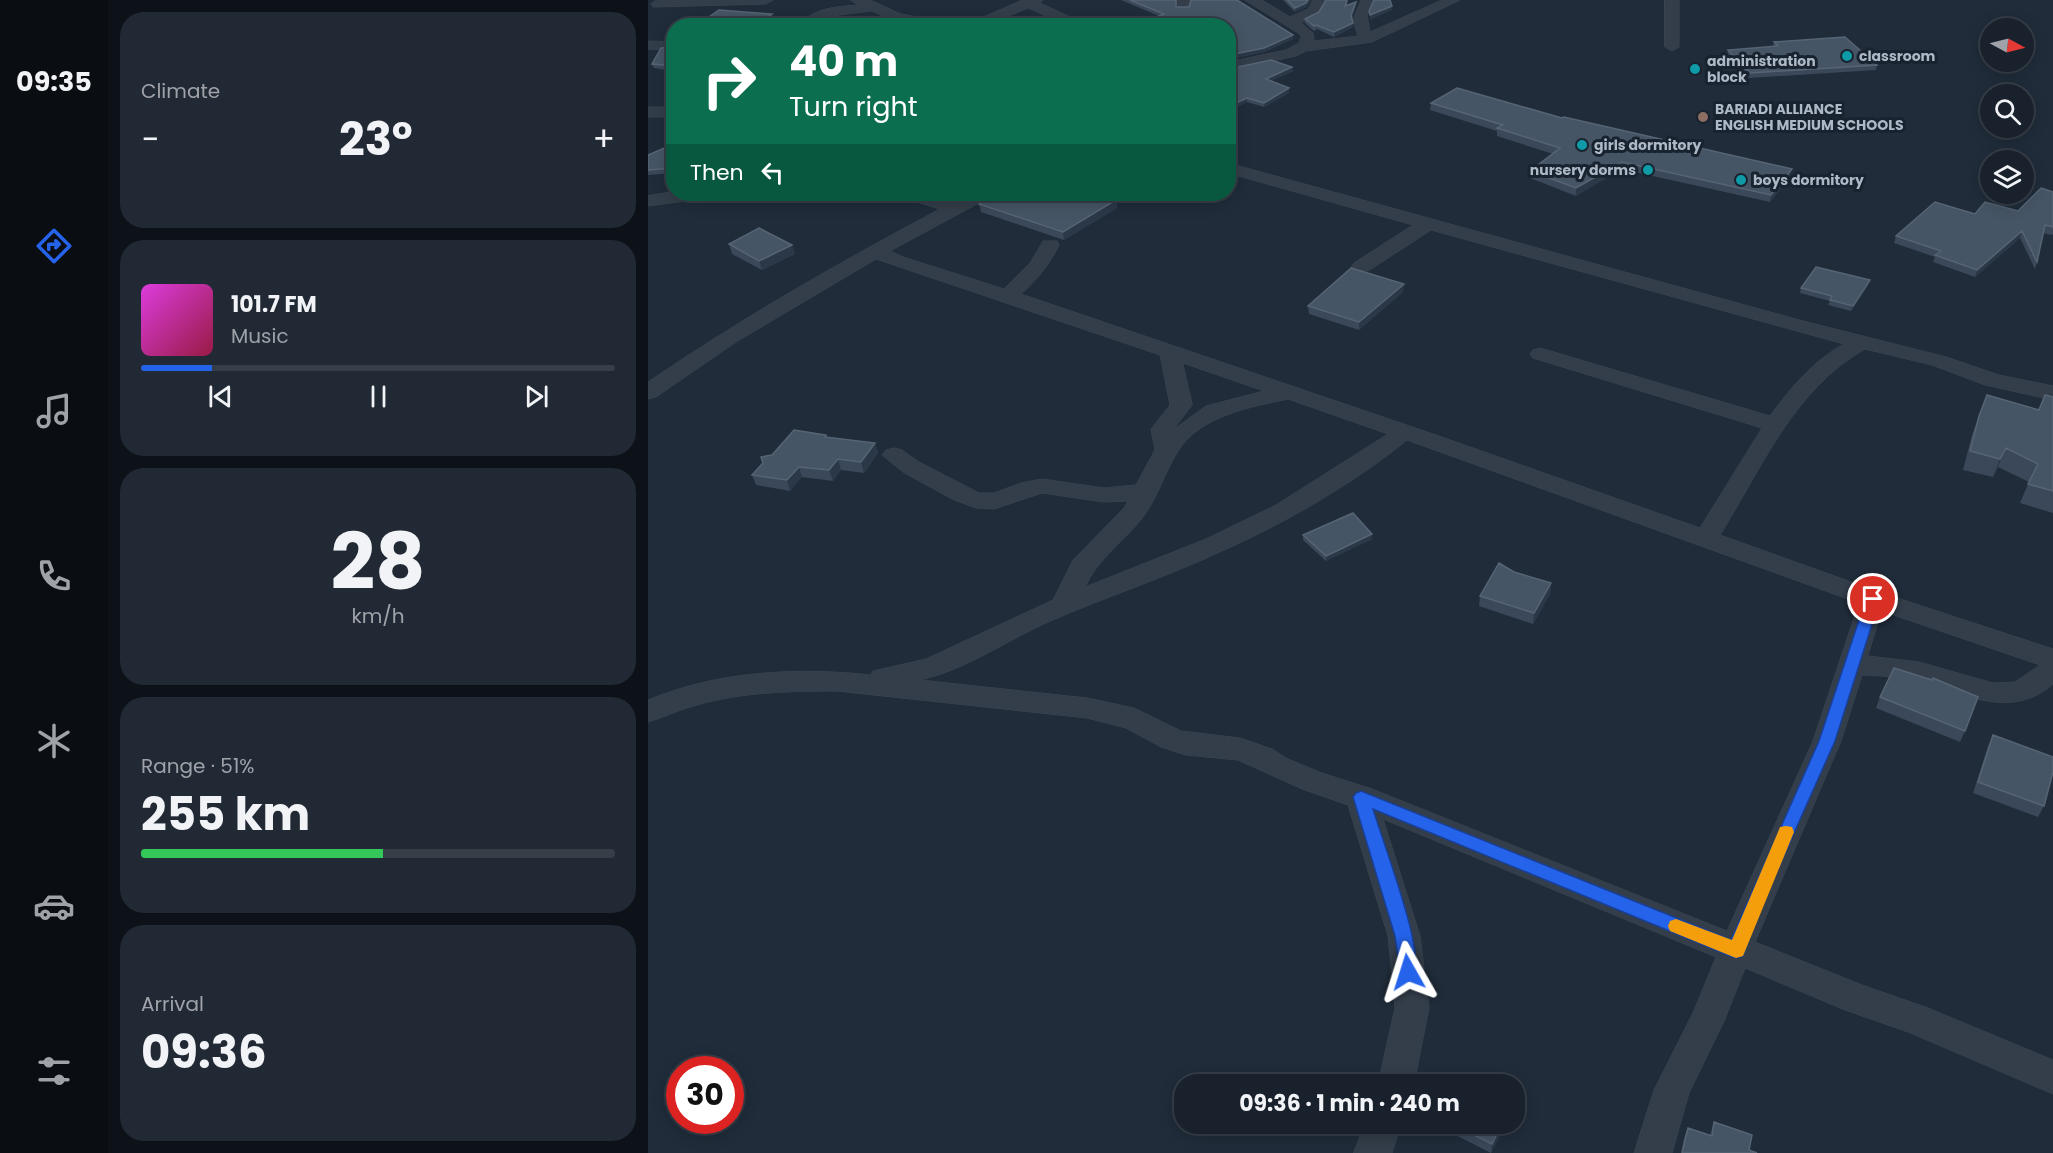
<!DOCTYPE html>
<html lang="en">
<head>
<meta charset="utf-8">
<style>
  :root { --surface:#18212c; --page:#212934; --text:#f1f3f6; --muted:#9fa3a9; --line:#363e48; --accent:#2563eb }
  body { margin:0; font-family:Poppins,sans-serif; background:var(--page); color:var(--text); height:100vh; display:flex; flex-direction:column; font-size:22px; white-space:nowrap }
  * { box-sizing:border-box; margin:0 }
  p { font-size:20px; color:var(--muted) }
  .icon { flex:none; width:33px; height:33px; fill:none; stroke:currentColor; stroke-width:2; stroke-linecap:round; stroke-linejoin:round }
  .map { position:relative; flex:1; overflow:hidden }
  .panel { display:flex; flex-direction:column; gap:12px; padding:12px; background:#0d1218; width:540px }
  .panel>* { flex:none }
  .hud { position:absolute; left:18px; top:18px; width:570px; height:183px; border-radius:24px; box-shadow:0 3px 15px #0003,0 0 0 2px var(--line); background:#0b6e4f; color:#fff; overflow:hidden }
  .needle { width:39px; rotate:97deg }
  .controls { position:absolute; left:1332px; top:18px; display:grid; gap:12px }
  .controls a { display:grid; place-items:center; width:54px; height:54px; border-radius:50%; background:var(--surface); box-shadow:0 3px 15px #0003,0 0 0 2px var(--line); font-size:30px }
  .speed { position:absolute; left:18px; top:1056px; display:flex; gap:12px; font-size:30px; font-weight:700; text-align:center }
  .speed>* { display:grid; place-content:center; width:78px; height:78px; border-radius:50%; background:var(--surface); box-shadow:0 3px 15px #0003,0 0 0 2px var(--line); line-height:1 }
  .speed .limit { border:9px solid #d22; background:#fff; color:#111 }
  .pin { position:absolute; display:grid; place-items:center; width:51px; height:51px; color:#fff; margin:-26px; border:3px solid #fff; border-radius:50%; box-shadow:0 2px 6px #0007 }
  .me { position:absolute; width:66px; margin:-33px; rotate:354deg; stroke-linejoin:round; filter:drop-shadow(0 0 4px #0008) }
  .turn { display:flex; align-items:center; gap:21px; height:126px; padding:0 24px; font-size:27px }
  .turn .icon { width:78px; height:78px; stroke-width:2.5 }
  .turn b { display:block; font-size:42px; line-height:51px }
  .then { display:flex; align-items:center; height:57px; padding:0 24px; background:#0003; gap:12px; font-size:22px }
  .big { font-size:45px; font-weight:700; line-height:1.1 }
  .panel .tile { flex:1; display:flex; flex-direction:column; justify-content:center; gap:9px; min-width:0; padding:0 21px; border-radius:24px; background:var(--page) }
  .panel .dial { align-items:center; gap:0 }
  .dial b { font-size:78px; line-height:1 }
  .song { display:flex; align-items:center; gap:18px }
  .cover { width:72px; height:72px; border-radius:9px; background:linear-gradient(135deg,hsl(300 70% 55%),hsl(340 70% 35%)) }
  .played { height:6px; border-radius:3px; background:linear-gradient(90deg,var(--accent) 15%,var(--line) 15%) }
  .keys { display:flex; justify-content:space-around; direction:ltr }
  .heat { display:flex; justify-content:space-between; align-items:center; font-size:33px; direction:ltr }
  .charge { height:9px; border-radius:4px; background:linear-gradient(90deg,#34c759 51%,var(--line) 0) }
  .trip { position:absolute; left:526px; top:1074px; width:351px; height:60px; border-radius:24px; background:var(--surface); box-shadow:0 3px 15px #0003,0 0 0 2px var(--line); font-weight:700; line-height:60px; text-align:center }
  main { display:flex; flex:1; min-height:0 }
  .menu { display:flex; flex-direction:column; width:108px; justify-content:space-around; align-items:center; background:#0a0d12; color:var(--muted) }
  .menu .icon { width:42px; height:42px }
  .menu .current { color:var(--accent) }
  .menu b { font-size:27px; color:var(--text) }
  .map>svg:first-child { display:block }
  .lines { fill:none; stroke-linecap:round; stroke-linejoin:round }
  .minor-casing { stroke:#3d4754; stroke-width:1 }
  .minor { fill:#333e4a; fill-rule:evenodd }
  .wall { fill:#3a4859 }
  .shaded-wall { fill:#2a3848 }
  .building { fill:#465565; stroke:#566474; stroke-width:1.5 }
  .route { fill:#2563eb; stroke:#184099; stroke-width:1.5 }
  .slow { fill:#f59e0b }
  .culture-dot { fill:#0f9aa8; stroke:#19232f; stroke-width:2 }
  .education-dot { fill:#8d6e63; stroke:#19232f; stroke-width:2 }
  .labels { text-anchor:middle; stroke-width:6; stroke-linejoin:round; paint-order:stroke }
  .far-poi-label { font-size:14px; font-weight:bold; fill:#aeb9c7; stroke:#19232f; text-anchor:start }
</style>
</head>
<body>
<main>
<nav class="menu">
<b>09:35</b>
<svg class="icon current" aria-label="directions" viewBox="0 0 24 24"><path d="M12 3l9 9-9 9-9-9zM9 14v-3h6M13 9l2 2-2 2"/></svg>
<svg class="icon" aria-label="music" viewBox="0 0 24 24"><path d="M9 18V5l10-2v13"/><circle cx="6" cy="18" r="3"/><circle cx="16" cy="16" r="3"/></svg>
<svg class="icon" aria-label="phone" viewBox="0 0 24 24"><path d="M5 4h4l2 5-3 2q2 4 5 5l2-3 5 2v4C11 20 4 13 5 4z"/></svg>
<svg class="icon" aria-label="climate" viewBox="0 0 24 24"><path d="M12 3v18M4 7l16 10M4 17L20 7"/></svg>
<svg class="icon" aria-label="car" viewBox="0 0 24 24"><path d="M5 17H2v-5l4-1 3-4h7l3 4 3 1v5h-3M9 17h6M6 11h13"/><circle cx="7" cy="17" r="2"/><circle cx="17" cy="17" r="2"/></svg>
<svg class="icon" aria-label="filters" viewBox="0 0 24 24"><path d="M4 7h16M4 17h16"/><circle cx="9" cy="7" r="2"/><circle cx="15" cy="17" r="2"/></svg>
</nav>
<section class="panel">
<div class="tile"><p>Climate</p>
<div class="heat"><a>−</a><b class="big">23°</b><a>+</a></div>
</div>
<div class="tile">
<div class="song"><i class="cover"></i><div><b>101.7 FM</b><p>Music</p></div></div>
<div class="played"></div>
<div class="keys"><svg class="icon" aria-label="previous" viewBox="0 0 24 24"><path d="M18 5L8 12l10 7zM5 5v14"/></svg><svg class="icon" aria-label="pause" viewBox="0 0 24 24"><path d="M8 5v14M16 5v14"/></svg><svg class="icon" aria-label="next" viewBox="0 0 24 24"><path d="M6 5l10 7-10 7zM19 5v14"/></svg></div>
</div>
<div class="tile dial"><b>28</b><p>km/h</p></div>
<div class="tile"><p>Range · 51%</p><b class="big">255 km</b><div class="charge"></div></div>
<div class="tile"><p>Arrival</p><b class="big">09:36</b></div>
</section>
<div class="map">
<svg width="1405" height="1153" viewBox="0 0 1405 1153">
  <rect width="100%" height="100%" fill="#202c3a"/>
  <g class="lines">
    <!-- minor casing -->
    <g class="minor-casing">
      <path id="minor" d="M 9,0 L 125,0 L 118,4 L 5,7 L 3,4 Z
        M 203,0 L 222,0 L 253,14 L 295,22 L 302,26 L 271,26 L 244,20 L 224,11 L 183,16 L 166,26 L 150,26 C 166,7 188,7 210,5 Z
        M 375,0 L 395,0 L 392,3 L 442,26 L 421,26 L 380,8 L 336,26 L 315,26 Z
        M 529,0 L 543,0 L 540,9 L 530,9 Z
        M 597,0 L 614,0 L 642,17 L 660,9 L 665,0 L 679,0 L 669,15 L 653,23 L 665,33 L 666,41 L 710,36 L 705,20 L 713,0 L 727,0 L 719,15 L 722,32 L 794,0 L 812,0 L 724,42 L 658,51 L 648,56 L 580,71 L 580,62 L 638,50 L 651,43 L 653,36 L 650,33 Z
        M 1017,0 L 1031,0 L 1031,47 L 1024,51 L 1017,47 Z
        M 0,41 L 26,42 L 26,50 L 0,49 Z
        M 0,107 L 26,107 L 26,117 L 0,117 Z
        M 580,163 L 1155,321 L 1298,357 L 1351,375 L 1405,386 L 1405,400 L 1337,385 L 1284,365 L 1217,349 C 1145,390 1114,468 1072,535 L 1234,593 L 1405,649 L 1405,684 C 1365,719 1321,696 1278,683 C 1258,677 1236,676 1214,675 L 1193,741 L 1107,942 L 1214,985 L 1280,1008 L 1405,1060 L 1405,1094 L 1260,1032 L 1197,1010 L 1097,968 L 1077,1019 L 1041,1093 L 1024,1153 L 986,1153 L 1006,1090 L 1045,1013 L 1068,957 L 735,819 L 772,936 L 781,1008 L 766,1084 L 730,1084 L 747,1008 L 740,936 L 700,805 L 654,789 L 590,760 L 538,755 L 513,747 L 478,728 L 439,718 L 189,691 C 142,691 94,692 49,705 C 32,709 17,717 0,722 L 0,700 C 70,671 148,667 223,675 L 225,671 L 278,659 L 405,600 L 425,560 L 476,508 L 480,501 L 456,502 L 394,493 L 346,509 L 328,508 L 304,499 L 255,472 L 234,455 L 238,450 L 246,448 L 254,450 L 271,462 L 331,493 L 346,493 L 373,483 L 394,479 L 456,488 L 488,485 L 507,450 L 503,429 L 522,405 L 512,355 L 228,259 L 88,342 L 8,397 L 0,399 L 0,382 C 94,318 192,262 292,209 L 255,198 L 253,194 L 278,194 L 305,202 L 322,194 L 343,194 L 340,198 L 242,251 L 255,257 L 356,289 L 382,263 L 395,241 L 409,241 L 411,245 C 402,264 389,280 373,294 L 788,435 L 1052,528 L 1114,428 L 885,358 L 882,354 L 885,350 L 892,348 L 899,350 L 1122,416 C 1143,387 1165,361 1196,344 L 783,230 L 720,271 L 706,271 L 703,267 L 706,263 L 765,225 L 580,173 ZM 535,363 L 616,391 L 558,406 L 525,430 L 544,405 ZM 640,399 L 740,434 L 628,505 L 558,539 L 437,587 C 450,558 476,542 495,517 C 510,497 517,472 530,451 C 552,416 602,407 640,399 ZM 759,440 L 1211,603 L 1165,741 L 1079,931 L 724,789 L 674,773 L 640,759 L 624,749 L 592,738 L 533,731 L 486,708 L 439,698 L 272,680 C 317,670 358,641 400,622 C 457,597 519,577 576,550 C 637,523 708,482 759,440 ZM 1234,611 L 1392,665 L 1367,682 L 1345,683 L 1271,662 L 1220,656 Z
        M 26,192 L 26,194 L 62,194 L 59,198 L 53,199 L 0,206 L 0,196 Z
        M 717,1124 L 753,1124 L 744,1153 L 706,1153 Z"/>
    </g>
    <!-- minor -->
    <use href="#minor" class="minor"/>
  </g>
  <!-- wall -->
  <path class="wall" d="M 473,0 L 528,0 L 528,7 L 645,39 L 616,52 L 588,58 L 580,56 L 580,26 L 491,26 L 491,24 L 511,16 Z
    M 635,0 L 663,0 L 658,7 L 647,12 Z
    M 678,0 L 700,0 L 699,5 L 708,6 L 704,18 L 705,27 L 686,37 L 669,29 L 666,31 L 657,23 L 657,19 L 671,12 Z
    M 26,27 L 26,40 L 21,40 L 20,35 Z
    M 1126,42 L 1229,65 L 1228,70 L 1101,78 L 1079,54 L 1080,50 L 1126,47 L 1125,46 Z
    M 26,47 L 26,71 L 6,68 L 4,64 Z
    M 580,69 L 645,71 L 623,81 L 641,88 L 641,93 L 616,107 L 599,102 L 582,110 L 580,110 Z
    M 783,103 L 914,118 L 1142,176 L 1122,202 L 973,169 L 928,196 L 882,178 L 882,171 L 905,154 L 849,136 L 849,131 L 782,110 Z
    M 26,144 L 26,173 L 0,175 L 0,155 Z
    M 1405,192 L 1405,234 L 1404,235 L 1395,233 L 1389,262 L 1387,269 L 1372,238 L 1327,277 L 1285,262 L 1287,257 L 1246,243 L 1248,236 L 1327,214 L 1370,211 Z
    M 464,194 L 465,199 L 468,200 L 469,208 L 416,240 L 333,212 L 331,204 Z
    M 81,244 L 147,254 L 114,270 L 84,254 Z
    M 1220,285 L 1203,311 L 1180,305 L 1182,301 L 1152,293 L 1153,288 Z
    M 755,292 L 711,330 L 661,314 L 660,306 Z
    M 1397,395 L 1405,397 L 1405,513 L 1372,503 L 1381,482 L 1350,467 L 1345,477 L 1315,470 L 1324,435 L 1331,416 L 1390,410 Z
    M 178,435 L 179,437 L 227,443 L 230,453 L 216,473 L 193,470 L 185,481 L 154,477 L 142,491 L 108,485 L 104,475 L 124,455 Z
    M 724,534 L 724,539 L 678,561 L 655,540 L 655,535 Z
    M 866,572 L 903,583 L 902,594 L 885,624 L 831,606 L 832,596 Z
    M 1232,697 L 1317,731 L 1312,742 L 1228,708 Z
    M 1345,735 L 1396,806 L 1390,817 L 1325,793 L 1340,746 Z
    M 1066,1122 L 1101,1150 L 1109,1153 L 1033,1153 L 1036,1138 L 1040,1128 L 1062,1135 Z
    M 786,1124 L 856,1124 L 856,1127 L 843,1153 Z"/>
  <!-- shaded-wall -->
  <path class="shaded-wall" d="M 660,0 L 663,0 L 658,7 L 647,12 L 647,8 Z
    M 708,2 L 708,6 L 703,19 L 703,15 Z
    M 744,6 L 744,10 L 722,20 L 722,15 Z
    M 124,14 L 125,18 L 116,26 L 108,26 Z
    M 705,23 L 705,27 L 686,37 L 686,32 Z
    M 645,35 L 645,39 L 616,52 L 588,58 L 587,54 Z
    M 644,67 L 645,71 L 618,84 L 618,79 Z
    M 641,88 L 641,93 L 616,107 L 616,103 Z
    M 599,98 L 599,102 L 582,110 L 582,106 Z
    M 974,162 L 973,169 L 928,196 L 928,188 Z
    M 1144,169 L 1142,176 L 1122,202 L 1123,195 Z
    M 464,194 L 465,201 L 458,197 Z
    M 468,200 L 469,208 L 416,240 L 415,232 Z
    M 1374,231 L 1372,238 L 1327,277 L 1329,270 Z
    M 144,245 L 147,254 L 114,270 L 111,261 Z
    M 1222,280 L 1220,285 L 1203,311 L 1205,306 Z
    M 756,284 L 755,292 L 711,330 L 711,322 Z
    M 227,443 L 230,453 L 216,473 L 213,462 Z
    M 1358,448 L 1350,467 L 1345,477 L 1352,459 Z
    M 190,459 L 193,470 L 185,481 L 181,470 Z
    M 151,467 L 154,477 L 142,491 L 139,480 Z
    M 724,534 L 724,539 L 678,561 L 678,556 Z
    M 903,583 L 902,594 L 885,624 L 886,613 Z
    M 854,1124 L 856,1124 L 856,1127 L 843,1153 L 844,1144 Z"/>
  <!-- building -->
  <path class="building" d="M 482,0 L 528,0 L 528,7 L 541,7 L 543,0 L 589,0 L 645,35 L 616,48 L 587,54 L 580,51 L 580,26 L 495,26 L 491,24 L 516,14 Z
    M 639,0 L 660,0 L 658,3 L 647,8 Z
    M 678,0 L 699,0 L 697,6 L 708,2 L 703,15 L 705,23 L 686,32 L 668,25 L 666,26 L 657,19 L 671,12 Z
    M 726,0 L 742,0 L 744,6 L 722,15 L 721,11 Z
    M 71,10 L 124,14 L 108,26 L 48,26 Z
    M 24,27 L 26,27 L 26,36 L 20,35 Z
    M 1197,37 L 1229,65 L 1102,73 L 1080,50 L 1130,46 L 1126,42 Z
    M 26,47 L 26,66 L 4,64 L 13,48 Z
    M 623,60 L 644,67 L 618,79 L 641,88 L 616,103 L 599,98 L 582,106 L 580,105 L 580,69 Z
    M 809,88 L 914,118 L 916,117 L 1144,169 L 1123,195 L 974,162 L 928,188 L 882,171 L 912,148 L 849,128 L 855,125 L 783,103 Z
    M 26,144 L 26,168 L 0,170 L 0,155 Z
    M 1393,188 L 1405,192 L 1405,227 L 1397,225 L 1389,262 L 1374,231 L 1329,270 L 1287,255 L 1293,251 L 1248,236 L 1287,202 L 1327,214 L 1337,202 L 1370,211 Z
    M 349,194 L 463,194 L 458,197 L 468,200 L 415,232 L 331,204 Z
    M 111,228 L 144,245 L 111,261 L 81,244 Z
    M 1168,267 L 1222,280 L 1205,306 L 1182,300 L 1184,296 L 1153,288 Z
    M 703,268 L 756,284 L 711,322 L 660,306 Z
    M 1339,395 L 1391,410 L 1397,395 L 1405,397 L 1405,491 L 1380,484 L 1390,464 L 1358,448 L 1352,459 L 1322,451 L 1331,416 Z
    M 146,430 L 178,435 L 177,437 L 227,443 L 213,462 L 190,459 L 181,470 L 151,467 L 139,480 L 104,475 L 115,463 L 113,457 L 124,455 Z
    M 705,513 L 724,534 L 678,556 L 655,535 Z
    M 851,563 L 866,572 L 903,583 L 886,613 L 832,596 Z
    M 1246,668 L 1284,680 L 1285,678 L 1330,697 L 1317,731 L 1232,697 Z
    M 1345,735 L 1405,757 L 1405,772 L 1396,806 L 1330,782 Z
    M 769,1079 L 781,1084 L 766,1084 Z
    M 1066,1122 L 1104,1135 L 1101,1150 L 1109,1153 L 1034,1153 L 1040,1128 L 1064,1136 Z
    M 804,1124 L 854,1124 L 844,1144 Z"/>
  <!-- route -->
  <path class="route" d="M 1225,594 L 1232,599 L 1187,741 L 1109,916 L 1095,956 L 1088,958 L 1082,956 L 725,809 C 734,840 778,953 766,978 L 760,980 L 753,978 L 747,936 L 705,797 L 708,793 L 713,791 L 1083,940 L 1171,741 L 1218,599 Z"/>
  <!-- slow -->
  <path class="slow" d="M 1138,826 L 1144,827 L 1146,832 L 1095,956 L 1088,958 L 1022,931 L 1020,926 L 1022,921 L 1028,919 L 1084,940 L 1130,832 L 1132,827 Z"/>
  <!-- markers -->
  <g class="culture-dot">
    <circle cx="1199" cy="56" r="6"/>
    <circle cx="1047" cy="69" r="6"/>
    <circle cx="934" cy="145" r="6"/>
    <circle cx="1000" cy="170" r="6"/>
    <circle cx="1093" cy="180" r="6"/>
  </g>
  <circle class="education-dot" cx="1055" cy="117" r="6"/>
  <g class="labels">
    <!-- far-poi labels -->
    <g class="far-poi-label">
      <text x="1211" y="61">classroom</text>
      <text x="1059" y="66">administration<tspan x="1059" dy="16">block</tspan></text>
      <text x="1067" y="114">BARIADI ALLIANCE<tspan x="1067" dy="16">ENGLISH MEDIUM SCHOOLS</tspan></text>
      <text x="946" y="150">girls dormitory</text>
      <text x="988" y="175" text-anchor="end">nursery dorms</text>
      <text x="1105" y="185">boys dormitory</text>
    </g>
  </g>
</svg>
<div class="controls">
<a><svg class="needle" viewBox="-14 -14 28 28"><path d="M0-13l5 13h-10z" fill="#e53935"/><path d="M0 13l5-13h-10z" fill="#9fa3a9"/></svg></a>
<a><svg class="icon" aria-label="search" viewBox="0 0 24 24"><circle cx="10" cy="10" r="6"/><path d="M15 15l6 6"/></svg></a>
<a><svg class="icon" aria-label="layers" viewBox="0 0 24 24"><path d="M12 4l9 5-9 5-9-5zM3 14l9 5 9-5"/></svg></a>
</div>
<div class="speed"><div class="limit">30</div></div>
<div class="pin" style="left:1225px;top:599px;background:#d93025"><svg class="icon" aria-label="arrive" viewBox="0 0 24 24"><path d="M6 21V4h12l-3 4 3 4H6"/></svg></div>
<svg class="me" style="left:760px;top:972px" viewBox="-20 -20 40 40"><path d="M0-17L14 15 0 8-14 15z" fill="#2563eb" stroke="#fff" stroke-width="4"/></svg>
<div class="trip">09:36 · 1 min · 240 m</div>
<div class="hud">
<div class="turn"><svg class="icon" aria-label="right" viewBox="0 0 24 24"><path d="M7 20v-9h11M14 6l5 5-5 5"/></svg><div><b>40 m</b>Turn right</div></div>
<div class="then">Then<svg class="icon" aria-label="left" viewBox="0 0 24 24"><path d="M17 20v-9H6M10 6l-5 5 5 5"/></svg></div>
</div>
</div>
</main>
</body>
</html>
